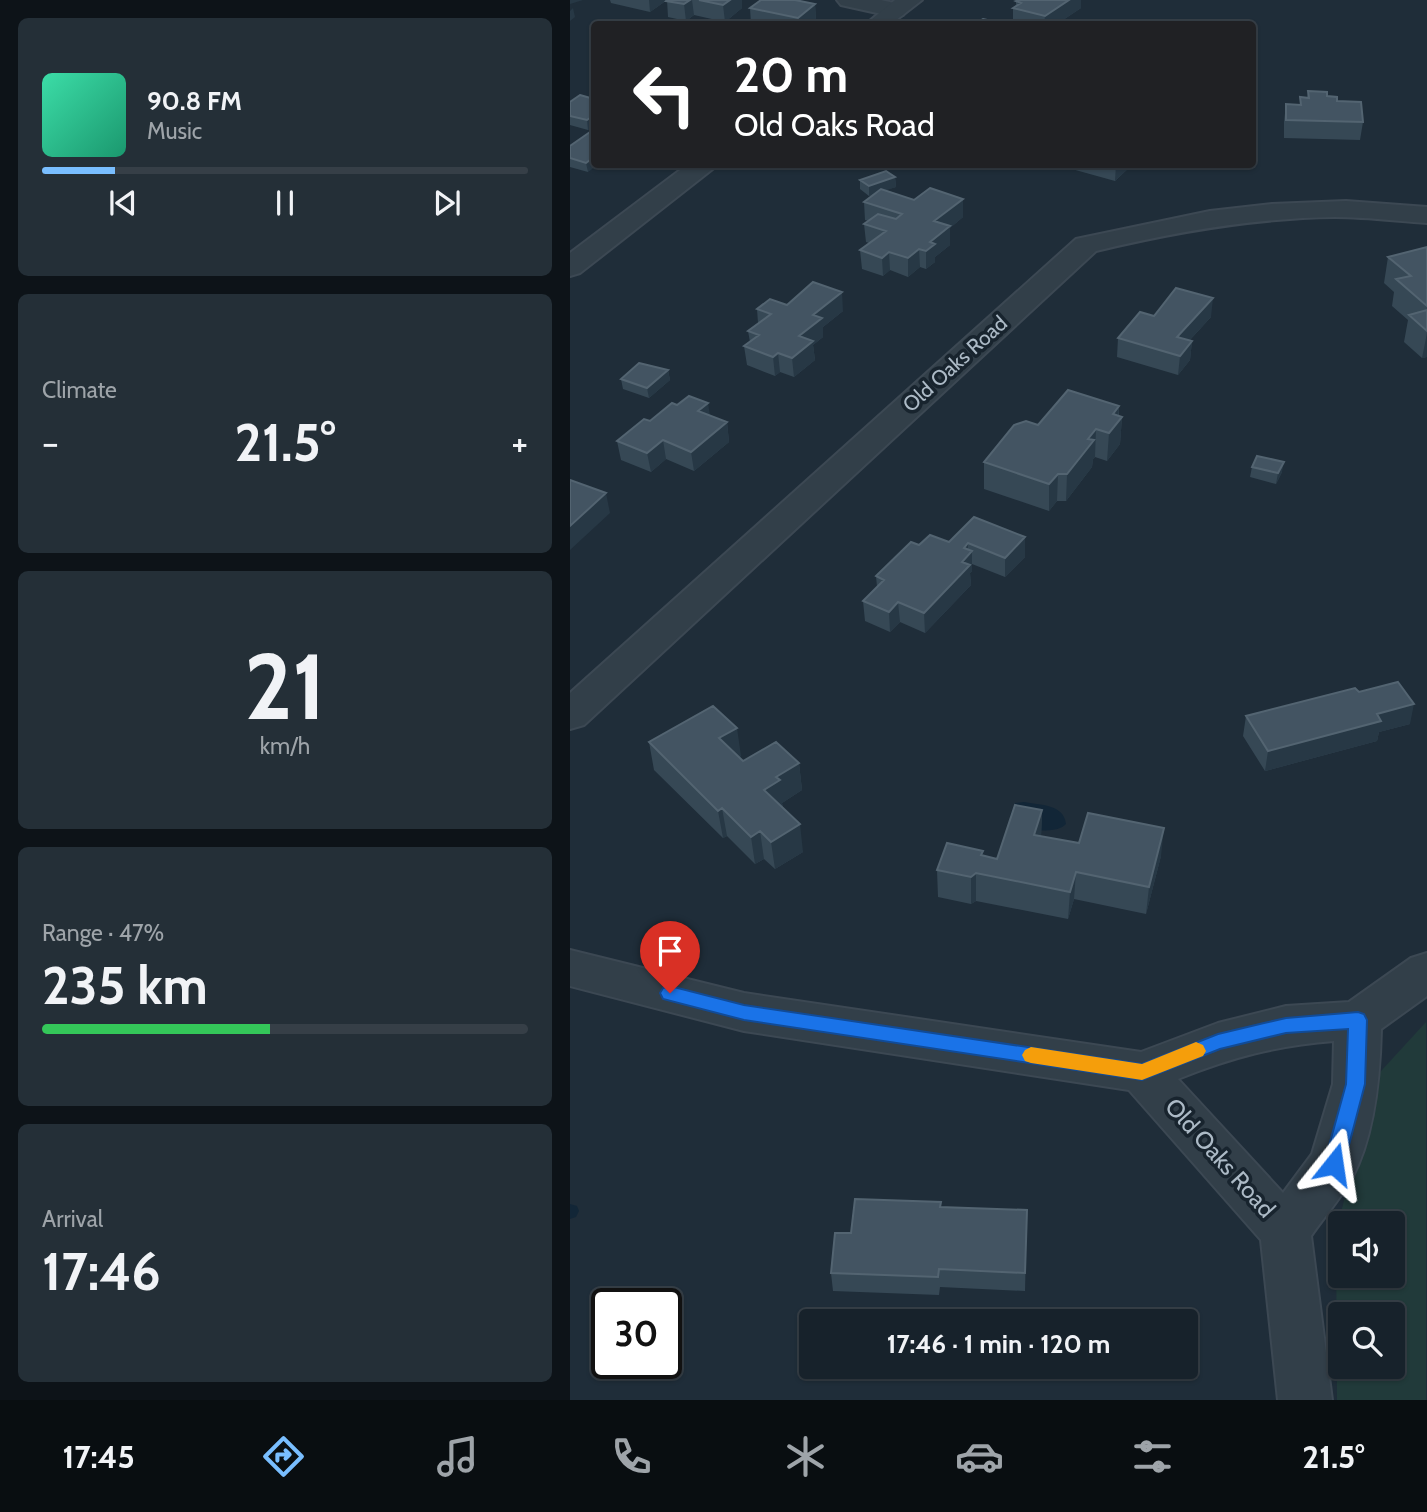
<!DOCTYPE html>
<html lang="en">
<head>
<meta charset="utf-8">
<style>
  :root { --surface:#17222b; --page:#242f37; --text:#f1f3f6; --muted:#9ea4a9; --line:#363f47; --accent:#79beff }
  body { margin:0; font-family:Cabin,sans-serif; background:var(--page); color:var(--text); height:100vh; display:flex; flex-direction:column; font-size:26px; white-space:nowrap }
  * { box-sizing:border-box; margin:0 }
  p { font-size:23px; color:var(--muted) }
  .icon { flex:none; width:38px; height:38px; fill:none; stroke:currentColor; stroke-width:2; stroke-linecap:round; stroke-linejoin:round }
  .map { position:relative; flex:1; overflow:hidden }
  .sheet { display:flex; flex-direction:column; gap:18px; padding:18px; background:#0d1318; width:570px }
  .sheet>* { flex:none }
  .top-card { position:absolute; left:21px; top:21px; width:665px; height:147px; border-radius:7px; box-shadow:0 2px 5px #0004,0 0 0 2px var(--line); background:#202124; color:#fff; overflow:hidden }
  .controls { position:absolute; left:758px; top:1211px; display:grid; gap:14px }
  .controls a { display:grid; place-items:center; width:77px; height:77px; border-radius:7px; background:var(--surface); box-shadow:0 2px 5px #0004,0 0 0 2px var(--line); font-size:35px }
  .speed { position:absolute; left:21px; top:1288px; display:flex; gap:14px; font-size:35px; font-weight:700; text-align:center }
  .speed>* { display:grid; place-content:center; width:91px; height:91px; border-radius:50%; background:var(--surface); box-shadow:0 2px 5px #0004,0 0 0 2px var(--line); line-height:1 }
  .speed .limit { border:4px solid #111; border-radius:10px; background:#fff; color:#111 }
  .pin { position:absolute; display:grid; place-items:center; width:60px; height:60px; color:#fff; margin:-72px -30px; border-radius:50% 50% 50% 0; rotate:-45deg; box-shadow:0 0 7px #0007 }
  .pin .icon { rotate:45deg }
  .me { position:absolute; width:77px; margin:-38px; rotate:15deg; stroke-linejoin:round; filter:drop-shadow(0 0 5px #0008) }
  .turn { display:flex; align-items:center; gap:24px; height:147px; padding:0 28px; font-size:32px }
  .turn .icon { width:91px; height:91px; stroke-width:2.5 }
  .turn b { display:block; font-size:49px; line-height:60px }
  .big { font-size:52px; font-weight:700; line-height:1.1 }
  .sheet .tile { flex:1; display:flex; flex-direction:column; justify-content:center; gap:10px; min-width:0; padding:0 24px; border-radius:10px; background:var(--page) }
  .sheet .dial { align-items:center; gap:0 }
  .dial b { font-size:91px; line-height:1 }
  .song { display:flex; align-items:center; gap:21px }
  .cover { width:84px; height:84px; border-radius:10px; background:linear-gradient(135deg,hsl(160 70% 55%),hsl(160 70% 35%)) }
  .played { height:7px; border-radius:4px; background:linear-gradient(90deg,var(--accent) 15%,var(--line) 15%) }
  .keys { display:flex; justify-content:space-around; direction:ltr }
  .heat { display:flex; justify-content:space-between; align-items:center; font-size:38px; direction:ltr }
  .charge { height:10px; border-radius:5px; background:linear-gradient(90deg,#34c759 47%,var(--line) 0) }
  .trip { position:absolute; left:229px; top:1309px; width:399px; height:70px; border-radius:7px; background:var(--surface); box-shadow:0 2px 5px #0004,0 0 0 2px var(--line); font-weight:700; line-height:70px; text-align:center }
  .tabs { display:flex; height:112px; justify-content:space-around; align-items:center; background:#090e11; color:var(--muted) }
  .tabs .icon { width:49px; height:49px }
  .tabs .active { color:var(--accent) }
  .tabs b { font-size:32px; color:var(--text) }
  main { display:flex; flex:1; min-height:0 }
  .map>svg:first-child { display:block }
  .green { fill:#213a3a; fill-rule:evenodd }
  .water { fill:#122637 }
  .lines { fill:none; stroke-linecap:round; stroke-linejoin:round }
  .stream { fill:#122637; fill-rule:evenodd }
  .minor-casing { stroke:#3c4853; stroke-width:4 }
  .tertiary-casing { stroke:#3c4853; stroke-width:4 }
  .minor { fill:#323f49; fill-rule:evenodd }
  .tertiary { fill:#323f49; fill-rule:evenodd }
  .wall { fill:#364855 }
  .shaded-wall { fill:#273845 }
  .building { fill:#435462; stroke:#536471; stroke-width:2 }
  .route { fill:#1a73e8; stroke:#114b97; stroke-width:2 }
  .slow { fill:#f59e0b }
  .labels { text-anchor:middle; stroke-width:7; stroke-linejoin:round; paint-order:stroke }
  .street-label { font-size:21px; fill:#acbac6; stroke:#18242e }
  .near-street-label { font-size:24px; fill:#acbac6; stroke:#18242e }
</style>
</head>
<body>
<main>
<section class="sheet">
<div class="tile">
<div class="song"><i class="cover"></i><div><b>90.8 FM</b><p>Music</p></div></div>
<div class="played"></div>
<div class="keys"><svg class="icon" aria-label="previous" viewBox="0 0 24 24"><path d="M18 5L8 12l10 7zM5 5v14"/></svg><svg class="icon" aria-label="pause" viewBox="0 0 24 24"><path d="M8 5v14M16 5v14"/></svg><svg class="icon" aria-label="next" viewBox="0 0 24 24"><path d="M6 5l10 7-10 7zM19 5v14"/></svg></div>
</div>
<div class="tile"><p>Climate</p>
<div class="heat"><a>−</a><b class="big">21.5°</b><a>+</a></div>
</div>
<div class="tile dial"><b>21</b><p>km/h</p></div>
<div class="tile"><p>Range · 47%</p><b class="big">235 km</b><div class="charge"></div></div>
<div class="tile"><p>Arrival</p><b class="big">17:46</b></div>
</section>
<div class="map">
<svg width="857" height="1400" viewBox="0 0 857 1400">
  <rect width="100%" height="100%" fill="#1f2d39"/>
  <!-- green -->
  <path class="green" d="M 856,1022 L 856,1400 L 767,1400 L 766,1235 L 801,1082 ZM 770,1223 L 822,1223 L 822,1276 L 770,1276 ZM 770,1314 L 822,1314 L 822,1367 L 770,1367 Z"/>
  <!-- water -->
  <path class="water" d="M 454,802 C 470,805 494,804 496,824 C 485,836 447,830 440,816 L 445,803 Z"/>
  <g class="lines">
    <!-- stream -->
    <path class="stream" d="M 0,1204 L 7,1206 L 9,1211 L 6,1217 L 0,1219 Z"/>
    <!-- minor casing -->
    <g class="minor-casing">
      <path id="minor" d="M 267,0 L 311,0 L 333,5 L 337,10 L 333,15 L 325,17 L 271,5 Z
        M 776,201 L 857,207 L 857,223 C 826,221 796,217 765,217 C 685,218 604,232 526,251 L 14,725 L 0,729 L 0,693 L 506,239 L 640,211 L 702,204 Z
        M 0,950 L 174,993 L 571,1052 L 648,1023 L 716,1006 L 779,1002 L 841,958 L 857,953 L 857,996 L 811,1029 C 810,1076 805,1135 782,1178 C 771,1198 754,1217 741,1236 L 762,1400 L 708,1400 L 691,1240 L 559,1090 L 174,1031 L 0,986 ZM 764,1041 L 763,1084 L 742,1154 L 713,1193 L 608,1079 C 660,1058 708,1045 764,1041 Z"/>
    </g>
    <!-- tertiary casing -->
    <g class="tertiary-casing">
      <path id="tertiary" d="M 325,0 L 352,0 L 321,24 L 296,24 Z
        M 118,164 L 149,164 L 10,273 L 0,276 L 0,253 Z"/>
    </g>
    <!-- minor -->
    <use href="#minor" class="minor"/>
    <!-- tertiary -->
    <use href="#tertiary" class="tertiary"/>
  </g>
  <!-- wall -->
  <path class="wall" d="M 40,0 L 97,0 L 80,12 L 41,3 Z
    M 97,0 L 172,0 L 172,8 L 155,22 L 124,15 L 116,21 L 98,17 Z
    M 449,0 L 511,0 L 511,8 L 487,24 L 443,24 L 443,8 L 446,5 L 446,1 Z
    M 245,4 L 246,21 L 242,24 L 181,24 L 180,8 Z
    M 738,91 L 767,101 L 793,122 L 790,140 L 714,138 L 714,122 L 716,104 L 730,105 L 730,97 L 737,98 Z
    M 24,99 L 24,125 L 18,130 L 0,125 L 0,102 Z
    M 24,133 L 18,172 L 0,167 L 0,146 Z
    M 491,164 L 563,164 L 545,181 L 491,166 Z
    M 325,177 L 326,187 L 315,190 L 344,200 L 393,199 L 393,217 L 380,228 L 380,245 L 365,257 L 365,262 L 356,269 L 350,267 L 338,277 L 320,270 L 313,276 L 292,269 L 290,250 L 299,243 L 296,242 L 294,224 L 298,221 L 295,220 L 294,202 L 305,194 L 299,196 L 290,189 L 290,180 Z
    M 857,247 L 857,357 L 852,358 L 834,342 L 838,320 L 822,306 L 824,292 L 814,283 L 818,257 Z
    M 217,305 L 273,311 L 253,327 L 253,337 L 243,345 L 245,360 L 224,377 L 210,372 L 205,376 L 177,365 L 174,346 L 180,342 L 178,331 L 188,323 L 187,309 Z
    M 641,317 L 619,341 L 622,341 L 620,360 L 608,375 L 547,357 L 548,338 Z
    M 98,370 L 100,380 L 79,398 L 53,389 L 51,379 Z
    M 549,406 L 549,416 L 552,417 L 550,444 L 537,461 L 525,457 L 523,459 L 522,467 L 496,501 L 487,501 L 479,511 L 414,489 L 414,462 L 468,425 Z
    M 140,416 L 157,422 L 159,442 L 124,471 L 96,459 L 81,472 L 51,460 L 47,441 L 80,421 Z
    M 682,467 L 712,472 L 706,484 L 680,477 Z
    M 455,537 L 455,557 L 435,577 L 402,564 L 402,571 L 400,573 L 401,585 L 355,633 L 330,622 L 320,632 L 295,621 L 293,601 L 307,587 L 306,576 L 349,545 Z
    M 789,692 L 840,724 L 809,732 L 807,741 L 695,771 L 673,736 L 676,716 Z
    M 79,742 L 171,756 L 169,757 L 173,761 L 229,763 L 232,790 L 212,803 L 213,808 L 233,852 L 205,869 L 194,859 L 185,864 L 157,836 L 153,838 L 84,770 Z
    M 472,810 L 471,836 L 509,843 L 591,856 L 576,914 L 504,899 L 498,919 L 406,901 L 401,904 L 368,897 L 367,870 L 413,855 L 427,859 Z
    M 371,1207 L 457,1210 L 455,1291 L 370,1287 L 369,1295 L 263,1291 L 261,1273 L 281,1233 Z"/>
  <!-- shaded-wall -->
  <path class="shaded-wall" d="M 0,0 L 13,0 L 0,4 Z
    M 79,0 L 97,0 L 80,12 Z
    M 120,0 L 122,0 L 124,15 L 116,21 L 114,4 Z
    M 160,0 L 172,0 L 172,8 L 155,22 L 153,5 Z
    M 499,0 L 511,0 L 511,8 L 487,24 L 474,24 L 475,16 Z
    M 245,4 L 246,21 L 242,24 L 228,24 L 228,18 Z
    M 3,8 L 5,17 L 0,21 L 0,11 Z
    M 24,115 L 24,125 L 18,130 L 17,120 Z
    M 24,157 L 24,164 L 29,164 L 18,172 L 16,163 Z
    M 546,164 L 563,164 L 545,181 Z
    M 325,177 L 326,187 L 299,196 L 299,186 Z
    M 393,199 L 393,217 L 380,228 L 380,245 L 365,257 L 365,262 L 356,269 L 356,251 L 364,221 Z
    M 349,249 L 350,267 L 338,277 L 338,258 Z
    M 319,252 L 320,270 L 313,276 L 312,258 Z
    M 272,292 L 273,311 L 253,327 L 253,337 L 243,345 L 245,360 L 224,377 L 222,358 L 229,336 L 243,315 Z
    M 643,298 L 641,317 L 605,356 L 607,337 Z
    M 857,333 L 857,357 L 852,358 Z
    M 622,341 L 620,360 L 608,375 L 610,356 Z
    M 208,353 L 210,372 L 205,376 L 203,357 Z
    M 98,370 L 100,380 L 79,398 L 77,388 Z
    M 138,403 L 141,422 L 128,411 Z
    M 549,406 L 548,421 L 552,417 L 550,444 L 537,461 L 539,433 L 543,414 Z
    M 157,422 L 159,442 L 124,471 L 121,452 Z
    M 526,429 L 525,457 L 523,459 L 522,467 L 496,501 L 497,474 L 518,439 Z
    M 93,440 L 96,459 L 81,472 L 77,453 Z
    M 714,462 L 712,472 L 706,484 L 708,473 Z
    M 488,474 L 487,501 L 479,511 L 479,484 Z
    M 36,493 L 40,513 L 0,550 L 0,526 Z
    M 455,537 L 455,557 L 435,577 L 435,558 Z
    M 398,543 L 398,555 L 402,551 L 402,571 L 400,573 L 401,585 L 355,633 L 354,613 L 392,562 L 394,548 Z
    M 328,602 L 330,622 L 320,632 L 319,612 Z
    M 844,704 L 840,724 L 809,732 L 807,741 L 695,771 L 698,751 L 807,714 Z
    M 167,728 L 171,756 L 154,766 L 149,738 Z
    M 229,763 L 232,790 L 212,803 L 213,808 L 194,790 L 206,777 Z
    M 152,808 L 157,836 L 153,838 L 148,811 Z
    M 472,810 L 471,838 L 464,835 Z
    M 230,824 L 233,852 L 205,869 L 201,842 Z
    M 594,828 L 591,856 L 576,914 L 579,887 Z
    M 190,831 L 194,859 L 185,864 L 181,837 Z
    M 506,872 L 504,899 L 498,919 L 500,892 Z
    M 406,873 L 406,901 L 401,904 L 401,877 Z"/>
  <!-- building -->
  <path class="building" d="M 97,0 L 120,0 L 114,4 L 96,1 Z
    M 129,0 L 160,0 L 153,5 Z
    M 191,0 L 225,0 L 245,4 L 228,18 L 180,8 Z
    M 449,0 L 499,0 L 475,16 L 443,8 L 451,3 L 446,1 Z
    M 413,19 L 434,24 L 404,24 Z
    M 738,91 L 757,92 L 757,96 L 767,97 L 767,101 L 791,102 L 793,122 L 716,120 L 716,104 L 731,105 L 730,97 L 739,98 Z
    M 10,95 L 24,99 L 24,115 L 17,120 L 0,116 L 0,102 Z
    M 20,132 L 24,133 L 24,157 L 16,163 L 0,158 L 0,146 Z
    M 316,171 L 325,177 L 299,186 L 290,180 Z
    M 360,188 L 393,199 L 364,221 L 380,226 L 360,242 L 365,244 L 356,251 L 349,249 L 338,258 L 319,252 L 312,258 L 290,250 L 316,231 L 294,224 L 308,214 L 326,219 L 332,214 L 294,202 L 311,189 L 344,200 Z
    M 857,247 L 857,306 L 826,279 L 841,276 L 818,257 Z
    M 243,282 L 272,292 L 243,315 L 252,318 L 229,336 L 243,341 L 222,358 L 208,353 L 203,357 L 174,346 L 189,335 L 178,331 L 201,314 L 187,309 L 200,299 L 217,305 Z
    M 606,288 L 643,298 L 607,337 L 622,341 L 610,356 L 548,338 L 570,312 L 584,316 Z
    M 857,310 L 857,331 L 839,315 Z
    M 69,363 L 98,370 L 77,388 L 51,379 Z
    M 498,390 L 549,406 L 543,414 L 552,417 L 539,433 L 526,429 L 518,439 L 524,440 L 497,474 L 488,474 L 479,484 L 414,462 L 444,425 L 456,421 L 468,425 Z
    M 119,396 L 138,403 L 128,411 L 157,422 L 121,452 L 93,440 L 77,453 L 47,441 L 74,419 L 80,421 L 102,403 L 107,405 Z
    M 687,456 L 714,462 L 708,473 L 682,467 Z
    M 0,480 L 36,493 L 0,526 Z
    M 404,517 L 455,537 L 435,558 L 398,543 L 394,548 L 402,551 L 392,562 L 400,565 L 354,613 L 328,602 L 319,612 L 293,601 L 314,580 L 306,576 L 341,542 L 349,545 L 360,535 L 379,542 Z
    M 828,682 L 844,704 L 807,714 L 811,721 L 698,751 L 676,716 L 785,688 L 789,692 Z
    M 143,706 L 167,728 L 149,738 L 173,761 L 206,742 L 229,763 L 206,777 L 210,780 L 194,790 L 230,824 L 201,842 L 190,831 L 181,837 L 152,808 L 148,811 L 79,742 Z
    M 445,805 L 472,810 L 464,835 L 509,843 L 518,813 L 594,828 L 579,887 L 506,872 L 500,892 L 406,873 L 401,877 L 367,870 L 377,843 L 413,851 L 411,855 L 427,859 Z
    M 285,1199 L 371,1202 L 370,1207 L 457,1210 L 455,1273 L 369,1269 L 368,1277 L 261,1273 L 265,1233 L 281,1233 Z"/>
  <!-- route -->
  <path class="route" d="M 100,986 L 174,1005 L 572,1064 L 648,1034 L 694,1023 L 716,1018 L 788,1012 L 794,1014 L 797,1020 L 795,1084 L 774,1164 L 771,1170 L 764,1173 L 757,1170 L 754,1164 L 776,1084 L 778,1029 L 716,1033 L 650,1049 L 572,1080 L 174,1020 L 93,999 L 90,993 L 93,988 Z"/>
  <!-- slow -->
  <path class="slow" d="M 626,1042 L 633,1045 L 636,1051 L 633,1056 L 572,1080 L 461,1063 L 455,1061 L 452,1055 L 455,1050 L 461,1047 L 572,1064 Z"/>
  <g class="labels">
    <!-- street labels -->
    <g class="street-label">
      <text transform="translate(385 364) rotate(-42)" y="7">Old Oaks Road</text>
    </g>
    <!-- near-street labels -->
    <g class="near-street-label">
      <text transform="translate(650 1158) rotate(48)" y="8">Old Oaks Road</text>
    </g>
  </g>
</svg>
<div class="controls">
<a><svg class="icon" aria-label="sound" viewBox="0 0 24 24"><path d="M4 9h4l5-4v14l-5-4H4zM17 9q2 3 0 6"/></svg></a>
<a><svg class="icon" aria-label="search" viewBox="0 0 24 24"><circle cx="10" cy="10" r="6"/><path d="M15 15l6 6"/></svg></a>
</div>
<div class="speed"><div class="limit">30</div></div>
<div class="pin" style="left:100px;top:993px;background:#d93025"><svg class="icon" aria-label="arrive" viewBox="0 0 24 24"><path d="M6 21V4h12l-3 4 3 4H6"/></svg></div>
<svg class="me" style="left:764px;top:1164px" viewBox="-20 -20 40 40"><path d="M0-17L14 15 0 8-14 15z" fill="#1a73e8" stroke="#fff" stroke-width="4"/></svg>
<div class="trip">17:46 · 1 min · 120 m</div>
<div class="top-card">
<div class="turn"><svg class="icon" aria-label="left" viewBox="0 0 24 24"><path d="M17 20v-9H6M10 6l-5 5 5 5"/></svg><div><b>20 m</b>Old Oaks Road</div></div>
</div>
</div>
</main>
<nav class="tabs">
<b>17:45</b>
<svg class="icon active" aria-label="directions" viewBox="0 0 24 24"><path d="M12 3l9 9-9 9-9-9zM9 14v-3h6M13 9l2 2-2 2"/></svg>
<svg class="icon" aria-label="music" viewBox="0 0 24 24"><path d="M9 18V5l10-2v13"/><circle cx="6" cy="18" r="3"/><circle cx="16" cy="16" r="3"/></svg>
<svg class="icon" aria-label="phone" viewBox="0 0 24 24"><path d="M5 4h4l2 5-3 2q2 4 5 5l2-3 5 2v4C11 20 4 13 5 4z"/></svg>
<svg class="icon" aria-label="climate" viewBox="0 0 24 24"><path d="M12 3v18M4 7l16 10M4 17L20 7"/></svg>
<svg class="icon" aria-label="car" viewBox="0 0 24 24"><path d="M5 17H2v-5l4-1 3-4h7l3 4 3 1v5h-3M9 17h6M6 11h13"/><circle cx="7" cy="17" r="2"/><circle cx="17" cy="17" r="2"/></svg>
<svg class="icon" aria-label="filters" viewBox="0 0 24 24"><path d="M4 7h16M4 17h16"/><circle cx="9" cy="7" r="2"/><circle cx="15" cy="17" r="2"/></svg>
<b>21.5°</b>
</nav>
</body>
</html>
